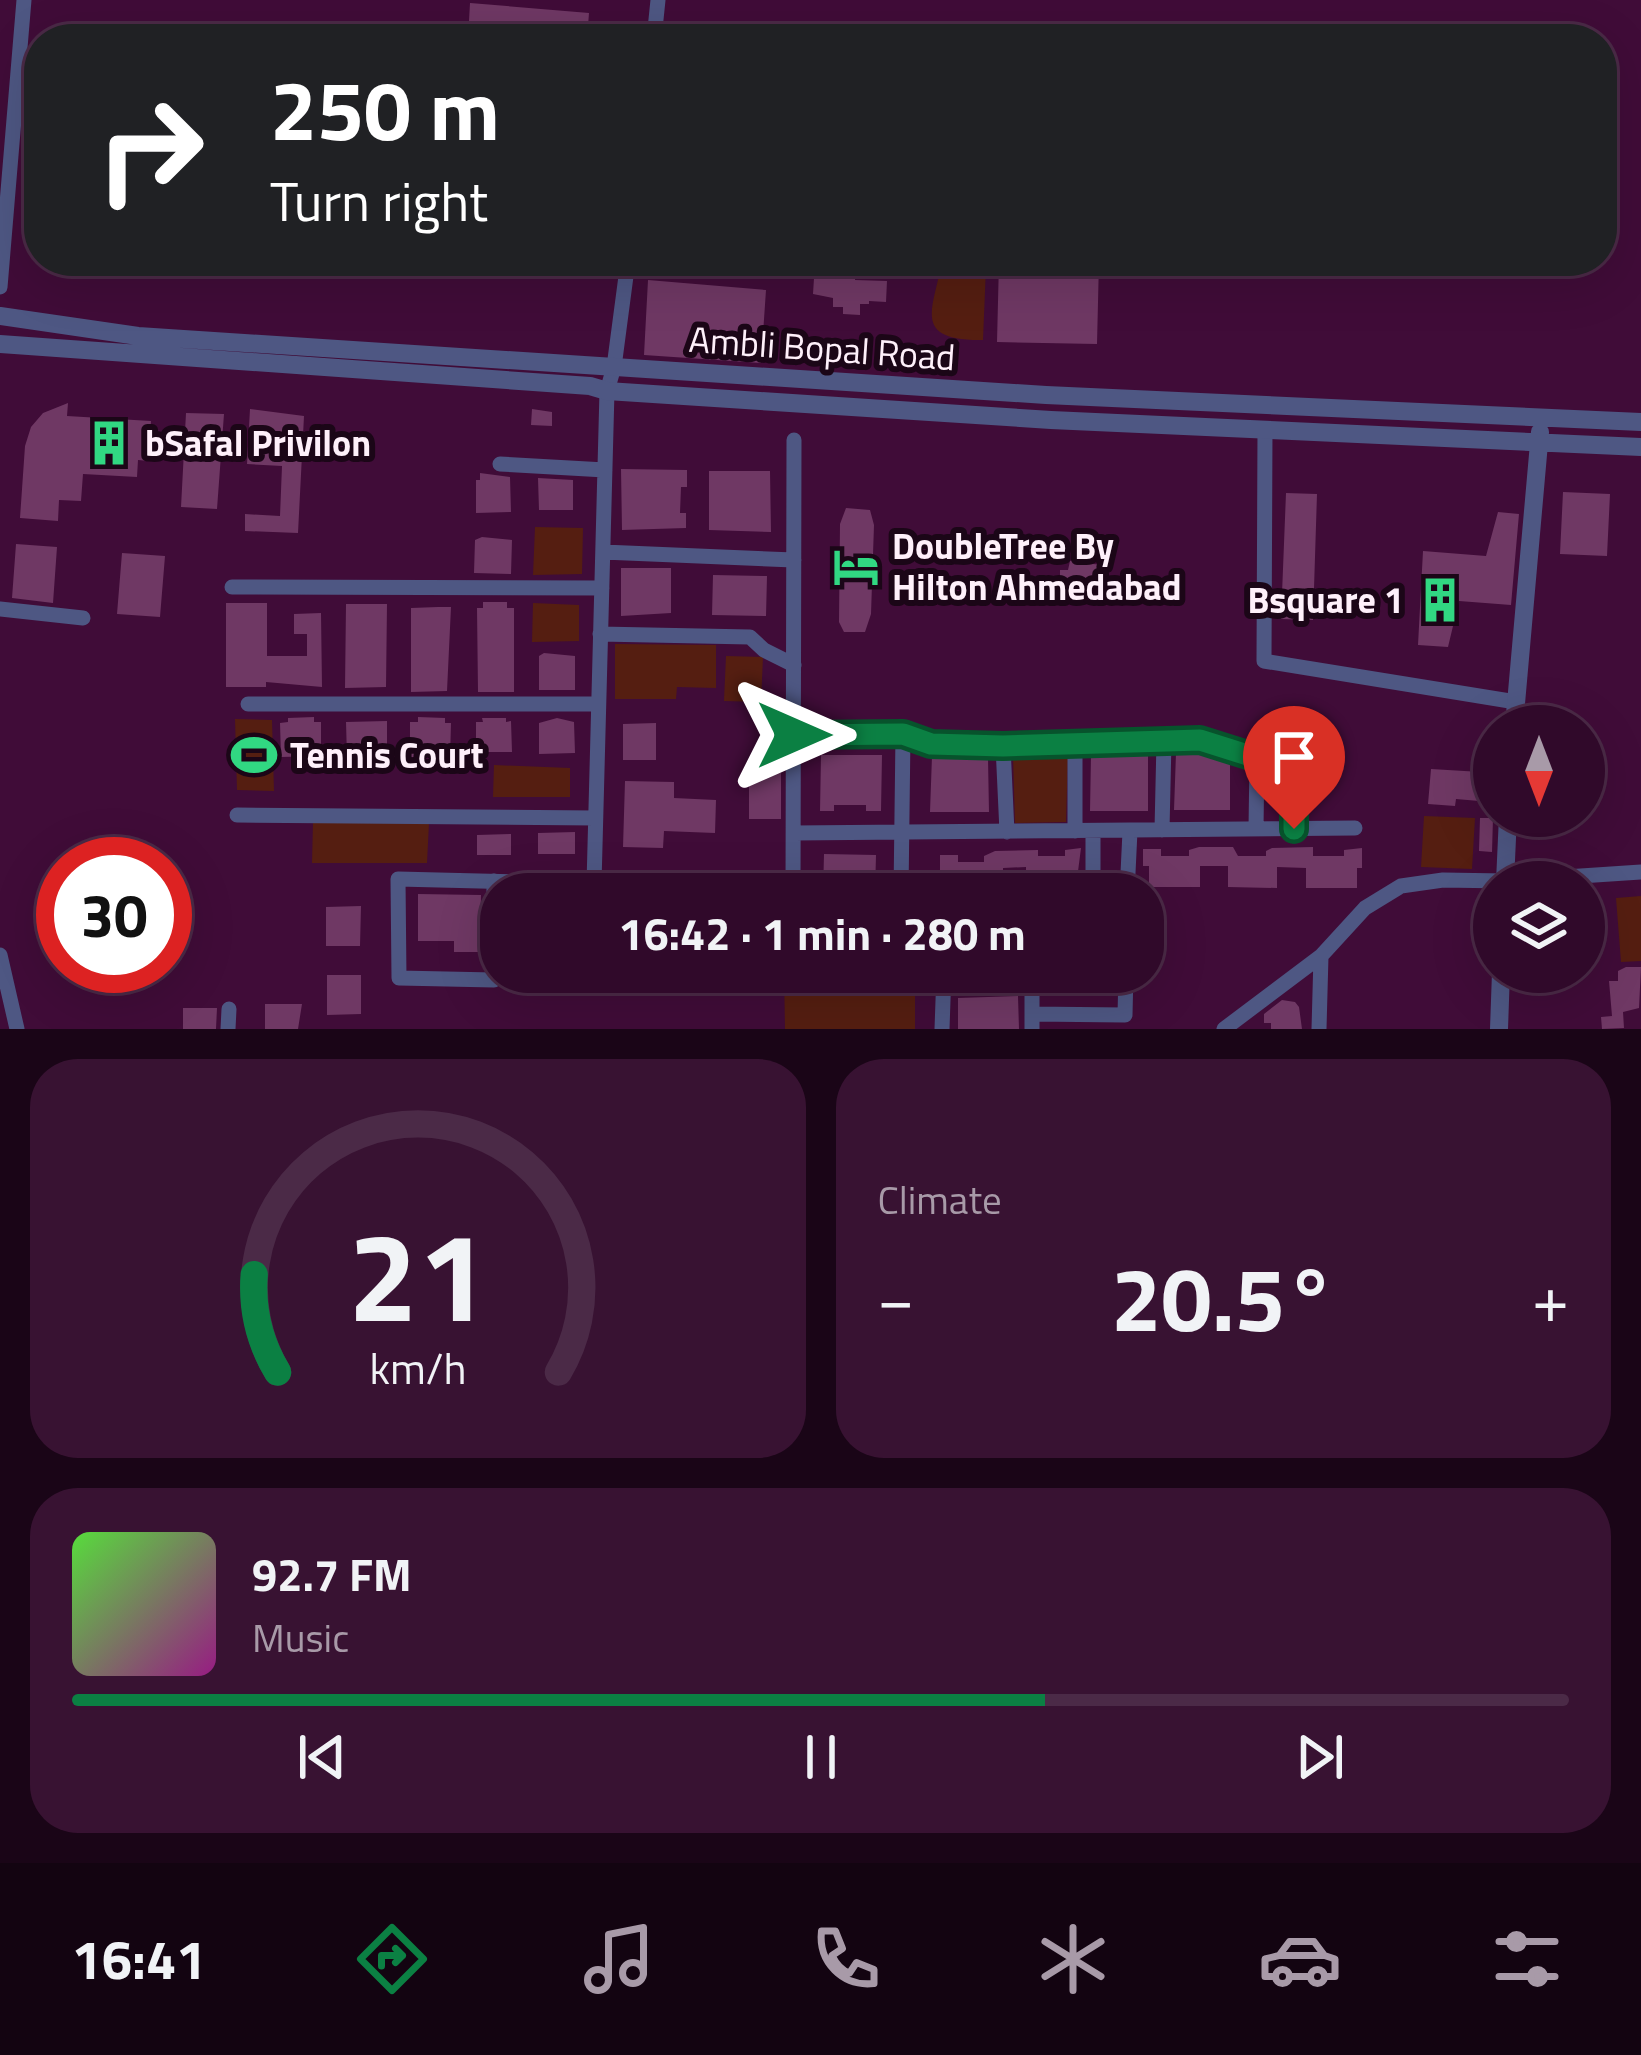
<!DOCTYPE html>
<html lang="en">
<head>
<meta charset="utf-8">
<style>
  :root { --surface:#30092a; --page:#381232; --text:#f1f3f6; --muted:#a89aa8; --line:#4b2a47; --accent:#0b8043 }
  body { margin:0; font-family:"Titillium Web",sans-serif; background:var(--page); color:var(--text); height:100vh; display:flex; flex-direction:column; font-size:45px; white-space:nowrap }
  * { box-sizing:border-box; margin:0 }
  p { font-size:39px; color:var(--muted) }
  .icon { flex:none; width:66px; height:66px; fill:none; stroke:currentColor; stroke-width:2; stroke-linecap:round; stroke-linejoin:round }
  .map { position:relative; height:1029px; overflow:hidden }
  .sheet { display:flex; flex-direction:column; gap:30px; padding:30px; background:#1a0517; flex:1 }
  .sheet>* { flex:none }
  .banner { position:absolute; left:24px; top:24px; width:1593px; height:252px; border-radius:48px; box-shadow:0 12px 48px #0002,0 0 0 3px var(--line); background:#202124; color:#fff; overflow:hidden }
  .needle { width:78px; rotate:180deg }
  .fabs { position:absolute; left:1473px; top:705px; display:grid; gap:24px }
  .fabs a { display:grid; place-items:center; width:132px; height:132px; border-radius:50%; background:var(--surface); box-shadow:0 12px 48px #0002,0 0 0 3px var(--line); font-size:60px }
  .speed { position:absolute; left:36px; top:837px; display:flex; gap:24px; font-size:60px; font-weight:700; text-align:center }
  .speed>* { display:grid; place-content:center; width:156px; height:156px; border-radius:50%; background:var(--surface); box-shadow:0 12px 48px #0002,0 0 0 3px var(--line); line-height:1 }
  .speed .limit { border:18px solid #d22; background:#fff; color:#111 }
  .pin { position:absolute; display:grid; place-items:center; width:102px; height:102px; color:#fff; margin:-123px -51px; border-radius:50% 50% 50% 0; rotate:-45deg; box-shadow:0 0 12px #0007 }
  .pin .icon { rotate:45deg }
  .me { position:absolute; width:132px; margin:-66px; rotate:90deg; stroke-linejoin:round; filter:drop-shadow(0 0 9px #0008) }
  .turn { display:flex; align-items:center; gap:42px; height:252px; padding:0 48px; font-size:54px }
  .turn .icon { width:156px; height:156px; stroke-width:2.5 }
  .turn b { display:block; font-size:84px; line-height:102px }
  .big { font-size:90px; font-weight:700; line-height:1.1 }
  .sheet .card { flex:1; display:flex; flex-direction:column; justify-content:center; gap:18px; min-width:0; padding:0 42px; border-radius:48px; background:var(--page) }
  .sheet .dial { align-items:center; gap:0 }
  .dial svg { height:312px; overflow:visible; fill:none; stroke:var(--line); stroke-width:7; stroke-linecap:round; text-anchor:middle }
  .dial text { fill:var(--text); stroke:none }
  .song { display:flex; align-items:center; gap:36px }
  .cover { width:144px; height:144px; border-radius:18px; background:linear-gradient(135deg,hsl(110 70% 55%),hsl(310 70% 35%)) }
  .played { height:12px; border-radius:6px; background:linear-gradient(90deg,var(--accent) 65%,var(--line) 65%) }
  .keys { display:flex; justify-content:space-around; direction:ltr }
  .heat { display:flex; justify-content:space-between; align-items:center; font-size:66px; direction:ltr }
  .sheet .tiles { flex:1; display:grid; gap:30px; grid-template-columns:1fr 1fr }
  .card:last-child { grid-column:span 2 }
  .trip { position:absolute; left:480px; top:873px; width:684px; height:120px; border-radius:48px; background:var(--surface); box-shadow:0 12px 48px #0002,0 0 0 3px var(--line); font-weight:700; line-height:120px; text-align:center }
  .menu { display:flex; height:192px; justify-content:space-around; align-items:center; background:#130411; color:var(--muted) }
  .menu .icon { width:84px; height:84px }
  .menu .current { color:var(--accent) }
  .menu b { font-size:54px; color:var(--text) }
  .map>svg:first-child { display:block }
  .green { fill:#551e11 }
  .building { fill:#6f3864 }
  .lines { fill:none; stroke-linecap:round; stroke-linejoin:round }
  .minor { stroke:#4e5783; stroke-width:15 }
  .tertiary { stroke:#4e5783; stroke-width:18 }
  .route-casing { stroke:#07532c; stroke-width:30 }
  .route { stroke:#0b8043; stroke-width:21 }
  .labels { text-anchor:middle; stroke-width:12; stroke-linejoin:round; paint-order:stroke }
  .street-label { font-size:36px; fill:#fef0fa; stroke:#1b0617 }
  .poi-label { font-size:36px; font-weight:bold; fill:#fef0fa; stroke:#1b0617; text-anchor:start }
</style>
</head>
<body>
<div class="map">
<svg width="1641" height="1029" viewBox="0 0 1641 1029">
  <rect width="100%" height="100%" fill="#400c38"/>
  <!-- green -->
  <path class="green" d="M 822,261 L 887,261 L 889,269 L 881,278 L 864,278 L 859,267 L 836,264 L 829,268 Z
    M 942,261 L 982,261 L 986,267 L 983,340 C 910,341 934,308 942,261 Z
    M 535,527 L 583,528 L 582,574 L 533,575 Z
    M 533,603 L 579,605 L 579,641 L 532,642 Z
    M 615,644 L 716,645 L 716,688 L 677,687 L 676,699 L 615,699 Z
    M 726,656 L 763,657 L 761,702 L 724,701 Z
    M 235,719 L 272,720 L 274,791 L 237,790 Z
    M 1068,754 L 1066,822 L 1015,823 L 1013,756 Z
    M 494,765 L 570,768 L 570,797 L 493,797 Z
    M 1424,816 L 1475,818 L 1472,869 L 1421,867 Z
    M 313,822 L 429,823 L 427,863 L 312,863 Z
    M 1641,896 L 1641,961 L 1621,962 L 1616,898 Z
    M 784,972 L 915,972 L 915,1029 L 785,1029 Z"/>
  <!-- building -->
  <path class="building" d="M 470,3 L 589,13 L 587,39 L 468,39 Z
    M 999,261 L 1099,261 L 1097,344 L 997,342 Z
    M 833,268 L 856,269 L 855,280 L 887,281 L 886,302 L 869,301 L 869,304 L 860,304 L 860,315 L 843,314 L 843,307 L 833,307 L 833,298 L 813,294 L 814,278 L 833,278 Z
    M 648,280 L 766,290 L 761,363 L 644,355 Z
    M 68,403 L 67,416 L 151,421 L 149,461 L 138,460 L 137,477 L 83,474 L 81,501 L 59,500 L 58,521 L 20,518 L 25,446 L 31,427 L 43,413 Z
    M 250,409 L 304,416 L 298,533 L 245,531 L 245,514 L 280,516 L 282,466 L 247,464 Z
    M 532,409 L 552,412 L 552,426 L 531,425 Z
    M 186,413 L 224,414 L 217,509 L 181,507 Z
    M 621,469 L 687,470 L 687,487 L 681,487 L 680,513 L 686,513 L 686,528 L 622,530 Z
    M 709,471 L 770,471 L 771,532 L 709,530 Z
    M 480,473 L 510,477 L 511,512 L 476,513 L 476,480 L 480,480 Z
    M 538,478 L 573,480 L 573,510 L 539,510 Z
    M 1563,492 L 1610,494 L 1607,556 L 1560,554 Z
    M 1286,493 L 1317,494 L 1313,620 L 1281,619 Z
    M 846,508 L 870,510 L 874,525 L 871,614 L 865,632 L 844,632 L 839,622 L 840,524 Z
    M 1498,512 L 1519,514 L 1511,605 L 1459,601 L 1448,647 L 1418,645 L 1423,551 L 1486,556 Z
    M 482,537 L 512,540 L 511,574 L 474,573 L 475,540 Z
    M 16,544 L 57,547 L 53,603 L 12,598 Z
    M 1083,550 L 1094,551 L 1093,564 L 1104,565 L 1103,576 L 1100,580 L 1091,580 L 1091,588 L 1065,591 L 1065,584 L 1060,584 L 1060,570 L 1068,570 L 1070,561 L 1083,557 Z
    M 122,553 L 165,556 L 160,617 L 117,614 Z
    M 621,568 L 671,568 L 671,613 L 621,616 Z
    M 713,575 L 767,576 L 766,616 L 712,615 Z
    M 483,602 L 507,602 L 507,608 L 514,608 L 514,692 L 478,692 L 477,608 L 483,608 Z
    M 226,603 L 267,603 L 267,656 L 307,656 L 307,634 L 294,634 L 294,614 L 321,613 L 322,687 L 266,682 L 266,687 L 226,687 Z
    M 346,604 L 387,604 L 386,687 L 345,688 Z
    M 438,607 L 451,607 L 447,691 L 411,692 L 411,608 Z
    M 544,653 L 575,656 L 575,690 L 539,690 L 539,656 Z
    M 314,717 L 314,722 L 321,722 L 321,756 L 281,757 L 280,723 L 288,722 L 288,718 Z
    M 418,717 L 445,718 L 445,723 L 451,723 L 450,758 L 410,757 L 410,722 L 418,722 Z
    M 482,718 L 506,718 L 506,722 L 511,721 L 512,752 L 476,752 L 476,722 L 483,722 Z
    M 557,718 L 574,722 L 575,753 L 539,754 L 539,723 Z
    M 387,721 L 387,756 L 347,757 L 346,722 Z
    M 656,723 L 656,760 L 623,760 L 623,724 Z
    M 1176,753 L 1202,753 L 1230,762 L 1230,810 L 1174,810 Z
    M 821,755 L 882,755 L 881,811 L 866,811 L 866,805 L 834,805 L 834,811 L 820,811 Z
    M 1091,755 L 1148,755 L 1148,811 L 1090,811 Z
    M 932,756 L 988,758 L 989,812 L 930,812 Z
    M 1431,769 L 1481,772 L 1479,801 L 1456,799 L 1455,806 L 1428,804 Z
    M 749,773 L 781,773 L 781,819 L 749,819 Z
    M 625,781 L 674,782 L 674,798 L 716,800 L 715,833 L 664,831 L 663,848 L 623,847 Z
    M 1480,818 L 1493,818 L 1492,852 L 1479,851 Z
    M 575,832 L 575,854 L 538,854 L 538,833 Z
    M 511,834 L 511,855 L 477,855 L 477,835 Z
    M 1199,847 L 1233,847 L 1238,856 L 1266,856 L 1266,851 L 1272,848 L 1313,847 L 1313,856 L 1344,856 L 1344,850 L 1362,848 L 1362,868 L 1357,868 L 1357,888 L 1306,888 L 1306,868 L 1277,867 L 1277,888 L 1228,887 L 1228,866 L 1200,866 L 1200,887 L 1149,887 L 1149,866 L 1143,866 L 1143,849 L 1161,849 L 1161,856 L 1189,856 L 1189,850 Z
    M 1081,848 L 1076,887 L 1026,887 L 1026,867 L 1003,868 L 1003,873 L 996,873 L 996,893 L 946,893 L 946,873 L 940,873 L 940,855 L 958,855 L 958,862 L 984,862 L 984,856 L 995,851 L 1038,850 L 1038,856 L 1065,856 L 1065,850 Z
    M 824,854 L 876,855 L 875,894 L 823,894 Z
    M 418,894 L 481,895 L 480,952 L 454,952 L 454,941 L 418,941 Z
    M 361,906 L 360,946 L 326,946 L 326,907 Z
    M 1626,967 L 1641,967 L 1639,1008 L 1623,1012 L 1624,1028 L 1602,1029 L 1601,1017 L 1612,1016 L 1609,981 L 1618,981 L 1618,971 Z
    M 327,975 L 361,975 L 361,1014 L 327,1015 Z
    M 1018,996 L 1019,1029 L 958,1029 L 958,998 Z
    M 1282,1000 L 1295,1002 L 1299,1007 L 1302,1029 L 1271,1029 L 1271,1023 L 1264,1023 L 1264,1014 Z
    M 265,1004 L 302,1004 L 298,1029 L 265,1029 Z
    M 183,1008 L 217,1008 L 216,1029 L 183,1029 Z"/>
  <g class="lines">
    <!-- minor -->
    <path class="minor" d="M 654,39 L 658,0
      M 0,287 L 24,0
      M 1265,430 L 1264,661 L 1516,702
      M 500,464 L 605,470
      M 603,552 L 794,560
      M 232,587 L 602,588
      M 0,609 L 83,618
      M 600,634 L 750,637 L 764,650 L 794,665
      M 248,704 L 598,704
      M 794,735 L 903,734 L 931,744 L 1003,746 L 1200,740 L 1257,758
      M 1003,746 L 1007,832
      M 237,815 L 595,818
      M 1256,829 L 1257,758 L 1294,760 L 1294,829
      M 1162,830 L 1164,741
      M 1075,831 L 1075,744
      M 1093,831 L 1093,894
      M 794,833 L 1355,828
      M 494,881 L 494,980 L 399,978 L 398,879 L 594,884 L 607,391 L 614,367 L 628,261
      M 594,884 L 613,894
      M 793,894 L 794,440
      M 901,894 L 903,734
      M 1127,894 L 1130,831
      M 0,955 L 17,1029
      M 943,986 L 1032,984 L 1032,1029
      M 1032,1014 L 1125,1015 L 1126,972
      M 228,1029 L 229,1009
      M 942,1029 L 944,972
      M 1224,1029 L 1321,956 L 1365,908 L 1401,886 L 1443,880 L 1505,881 L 1641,872
      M 1319,1029 L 1321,956"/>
    <!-- tertiary -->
    <path class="tertiary" d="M 0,316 L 138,336 L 1046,395 L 1641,422
      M 0,344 L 590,386 L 607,391 L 1051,420 L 1641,447
      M 1514,726 L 1540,432
      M 1505,882 L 1508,816
      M 1499,1029 L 1501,972"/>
  </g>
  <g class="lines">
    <!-- route casing -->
    <g class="route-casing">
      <path id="route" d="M 794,735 L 903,734 L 931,744 L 1003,746 L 1200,740 L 1257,758 L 1294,760 L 1294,829"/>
    </g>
    <!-- route -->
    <use href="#route" class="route"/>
  </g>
  <!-- icons -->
  <defs>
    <g id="building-bare" transform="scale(3.6)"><path d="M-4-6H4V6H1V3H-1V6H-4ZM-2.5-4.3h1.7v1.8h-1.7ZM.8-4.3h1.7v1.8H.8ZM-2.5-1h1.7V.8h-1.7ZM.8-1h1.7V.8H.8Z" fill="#31d882" stroke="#1b0617" stroke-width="2.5" paint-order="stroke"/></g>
    <g id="hotel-bare" transform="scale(3.6)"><path d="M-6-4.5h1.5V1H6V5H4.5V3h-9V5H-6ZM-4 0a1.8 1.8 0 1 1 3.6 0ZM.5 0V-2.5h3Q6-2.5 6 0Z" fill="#31d882" stroke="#1b0617" stroke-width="2.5" paint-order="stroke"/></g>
    <g id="stadium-bare" transform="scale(3.6)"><path d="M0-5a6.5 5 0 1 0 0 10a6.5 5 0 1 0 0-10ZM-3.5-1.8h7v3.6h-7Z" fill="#31d882" stroke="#1b0617" stroke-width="2.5" paint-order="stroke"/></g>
  </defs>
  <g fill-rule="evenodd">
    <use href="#building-bare" x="109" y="443"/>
    <use href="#hotel-bare" x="856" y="567"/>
    <use href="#building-bare" x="1440" y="600"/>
    <use href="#stadium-bare" x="254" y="755"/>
  </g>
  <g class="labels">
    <!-- street labels -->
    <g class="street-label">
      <text transform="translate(822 348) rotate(4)" y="13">Ambli Bopal Road</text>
    </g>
    <!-- poi labels -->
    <g class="poi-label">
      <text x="145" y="456">bSafal Privilon</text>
      <text x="892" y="559">DoubleTree By<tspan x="892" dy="41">Hilton Ahmedabad</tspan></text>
      <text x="1404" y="613" text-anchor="end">Bsquare 1</text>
      <text x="290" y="768">Tennis Court</text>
    </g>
  </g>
</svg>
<div class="fabs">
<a><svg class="needle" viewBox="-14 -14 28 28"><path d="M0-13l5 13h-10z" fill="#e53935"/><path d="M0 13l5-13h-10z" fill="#a89aa8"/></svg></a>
<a><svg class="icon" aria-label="layers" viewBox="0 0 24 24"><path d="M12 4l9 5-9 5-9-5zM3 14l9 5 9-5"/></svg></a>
</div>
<div class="speed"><div class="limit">30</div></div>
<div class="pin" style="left:1294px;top:829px;background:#d93025"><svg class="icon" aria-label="arrive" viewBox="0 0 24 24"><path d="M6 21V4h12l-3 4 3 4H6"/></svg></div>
<svg class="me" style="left:794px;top:735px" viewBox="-20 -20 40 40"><path d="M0-17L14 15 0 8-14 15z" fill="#0b8043" stroke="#fff" stroke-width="4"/></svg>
<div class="trip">16:42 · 1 min · 280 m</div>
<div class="banner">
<div class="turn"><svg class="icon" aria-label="right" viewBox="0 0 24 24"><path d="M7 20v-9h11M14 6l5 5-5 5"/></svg><div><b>250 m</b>Turn right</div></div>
</div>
</div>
<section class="sheet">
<div class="tiles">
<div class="card dial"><svg viewBox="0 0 100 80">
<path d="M14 69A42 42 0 1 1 86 69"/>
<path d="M14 69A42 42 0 0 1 8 44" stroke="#0b8043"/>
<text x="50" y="56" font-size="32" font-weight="700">21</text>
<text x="50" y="72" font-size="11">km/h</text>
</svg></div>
<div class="card"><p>Climate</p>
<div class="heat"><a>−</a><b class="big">20.5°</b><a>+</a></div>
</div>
<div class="card">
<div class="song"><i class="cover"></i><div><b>92.7 FM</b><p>Music</p></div></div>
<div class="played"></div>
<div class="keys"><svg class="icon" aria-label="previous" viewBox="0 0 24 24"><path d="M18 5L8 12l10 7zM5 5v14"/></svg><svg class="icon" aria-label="pause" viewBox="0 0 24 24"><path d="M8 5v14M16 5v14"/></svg><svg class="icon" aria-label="next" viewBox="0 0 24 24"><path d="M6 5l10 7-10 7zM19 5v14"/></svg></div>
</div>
</div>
</section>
<nav class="menu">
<b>16:41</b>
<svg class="icon current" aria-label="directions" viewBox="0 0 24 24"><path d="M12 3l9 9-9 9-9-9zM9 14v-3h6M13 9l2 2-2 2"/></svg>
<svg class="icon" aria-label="music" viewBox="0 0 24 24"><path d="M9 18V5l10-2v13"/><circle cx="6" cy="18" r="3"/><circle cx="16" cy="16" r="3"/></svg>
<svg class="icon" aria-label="phone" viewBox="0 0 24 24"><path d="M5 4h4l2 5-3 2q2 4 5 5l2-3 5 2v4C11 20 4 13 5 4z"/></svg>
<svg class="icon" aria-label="climate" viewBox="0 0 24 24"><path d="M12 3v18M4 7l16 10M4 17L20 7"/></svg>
<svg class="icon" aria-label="car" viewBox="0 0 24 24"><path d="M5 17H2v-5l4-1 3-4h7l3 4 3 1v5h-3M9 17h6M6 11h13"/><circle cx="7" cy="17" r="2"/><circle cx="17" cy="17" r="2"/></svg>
<svg class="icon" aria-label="filters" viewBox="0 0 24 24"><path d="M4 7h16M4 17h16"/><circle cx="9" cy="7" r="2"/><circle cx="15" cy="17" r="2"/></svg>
</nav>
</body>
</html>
